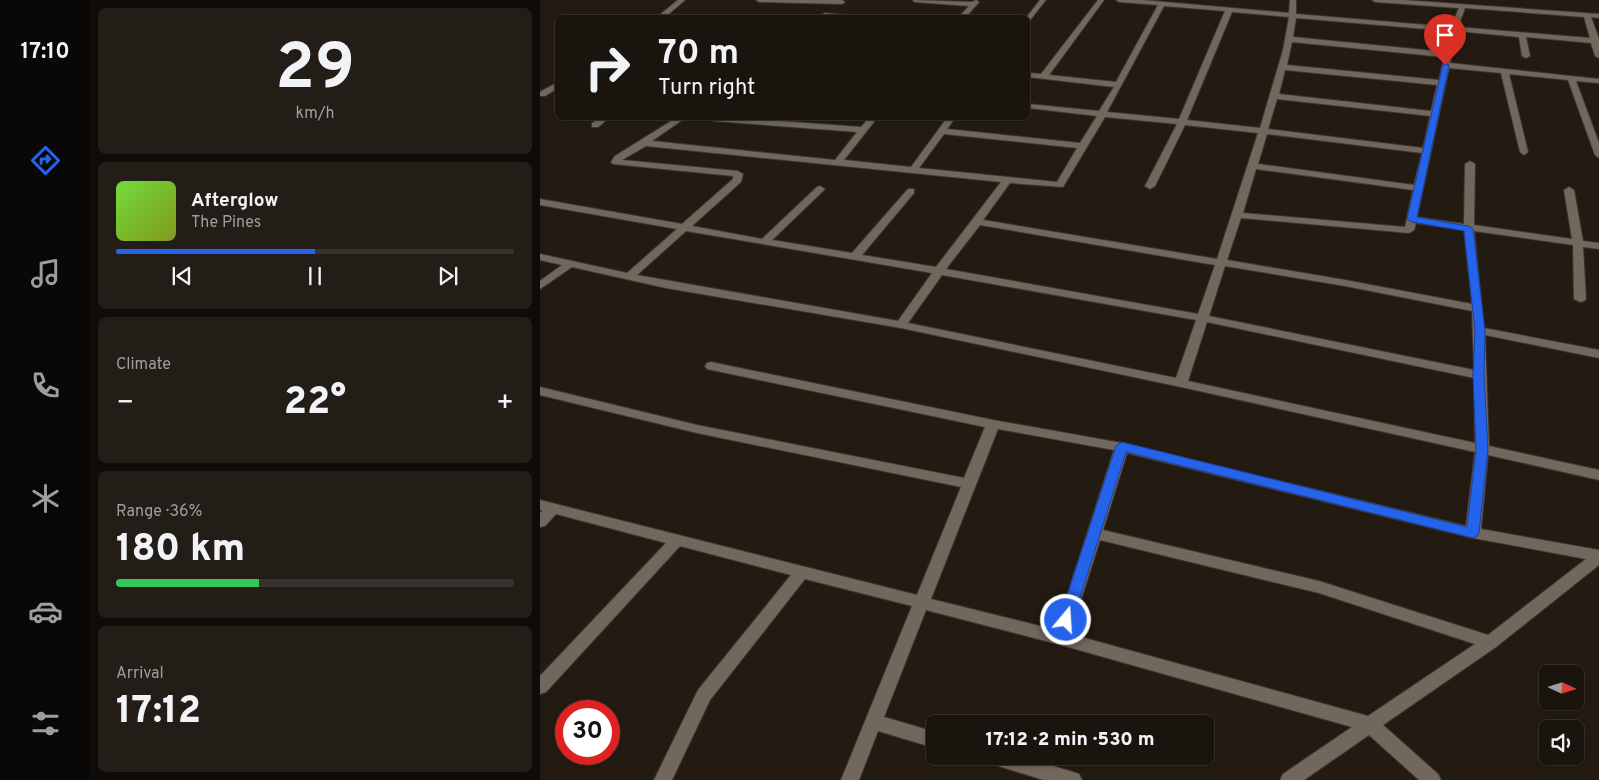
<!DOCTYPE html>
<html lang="en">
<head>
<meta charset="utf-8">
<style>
  :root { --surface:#1a140e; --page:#231d17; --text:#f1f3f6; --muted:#9f9e9e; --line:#38332e; --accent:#2563eb }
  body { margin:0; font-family:Overpass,sans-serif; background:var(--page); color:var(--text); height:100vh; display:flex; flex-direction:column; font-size:19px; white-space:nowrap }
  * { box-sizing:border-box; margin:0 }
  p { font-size:16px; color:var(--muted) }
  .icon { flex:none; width:28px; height:28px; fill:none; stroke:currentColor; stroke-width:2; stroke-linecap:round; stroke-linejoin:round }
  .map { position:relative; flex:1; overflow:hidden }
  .panel { display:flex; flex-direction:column; gap:8px; padding:8px; background:#0e0b08; width:450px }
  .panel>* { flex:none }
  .banner { position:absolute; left:15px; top:15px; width:475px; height:105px; border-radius:8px; box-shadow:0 1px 4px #0004,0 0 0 1px var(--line); background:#1a140e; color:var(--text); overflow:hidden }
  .needle { width:32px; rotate:94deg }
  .tools { position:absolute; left:999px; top:665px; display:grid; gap:10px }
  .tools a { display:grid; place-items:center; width:45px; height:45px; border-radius:8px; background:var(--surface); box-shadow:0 1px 4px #0004,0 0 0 1px var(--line); font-size:25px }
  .speed { position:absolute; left:15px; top:700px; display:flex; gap:10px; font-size:25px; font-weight:700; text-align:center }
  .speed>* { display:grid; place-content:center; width:65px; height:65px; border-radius:50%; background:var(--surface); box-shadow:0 1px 4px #0004,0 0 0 1px var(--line); line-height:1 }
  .speed .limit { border:8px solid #d22; background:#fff; color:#111 }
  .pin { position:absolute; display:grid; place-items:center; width:42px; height:42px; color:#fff; margin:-51px -21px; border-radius:50% 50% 50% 0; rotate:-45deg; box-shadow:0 0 5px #0007 }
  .pin .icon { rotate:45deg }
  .me { position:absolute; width:55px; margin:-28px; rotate:18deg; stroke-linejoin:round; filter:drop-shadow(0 0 4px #0008) }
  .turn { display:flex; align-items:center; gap:18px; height:105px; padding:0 20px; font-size:22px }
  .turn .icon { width:65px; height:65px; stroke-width:2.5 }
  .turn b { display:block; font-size:35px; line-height:42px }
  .big { font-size:38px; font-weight:800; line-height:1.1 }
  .panel .widget { flex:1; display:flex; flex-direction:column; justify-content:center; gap:8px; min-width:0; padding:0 18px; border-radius:8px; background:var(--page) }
  .panel .dial { align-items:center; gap:0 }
  .dial b { font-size:65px; line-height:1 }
  .song { display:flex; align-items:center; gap:15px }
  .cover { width:60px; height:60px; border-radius:8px; background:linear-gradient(135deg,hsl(100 70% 55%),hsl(70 70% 35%)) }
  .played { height:5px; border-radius:2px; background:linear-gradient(90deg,var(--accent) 50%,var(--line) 50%) }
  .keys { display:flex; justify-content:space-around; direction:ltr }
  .heat { display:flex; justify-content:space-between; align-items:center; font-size:28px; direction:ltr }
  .charge { height:8px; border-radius:4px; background:linear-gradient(90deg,#34c759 36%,var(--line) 0) }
  .trip { position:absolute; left:386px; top:715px; width:288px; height:50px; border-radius:8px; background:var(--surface); box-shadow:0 1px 4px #0004,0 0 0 1px var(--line); font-weight:800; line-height:50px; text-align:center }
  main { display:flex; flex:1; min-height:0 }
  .menu { display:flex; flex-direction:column; width:90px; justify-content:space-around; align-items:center; background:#0a0806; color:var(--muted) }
  .menu .icon { width:35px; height:35px }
  .menu .active { color:var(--accent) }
  .menu b { font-size:22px; color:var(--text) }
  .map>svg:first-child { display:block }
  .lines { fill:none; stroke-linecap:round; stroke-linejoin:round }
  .minor-casing { stroke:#3d3733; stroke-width:2 }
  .minor { fill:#72675d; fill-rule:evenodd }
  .route { fill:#2563eb; stroke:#184099 }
</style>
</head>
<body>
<main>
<nav class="menu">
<b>17:10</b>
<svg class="icon active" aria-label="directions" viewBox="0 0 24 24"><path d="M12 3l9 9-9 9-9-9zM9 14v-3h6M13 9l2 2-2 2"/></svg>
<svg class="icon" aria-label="music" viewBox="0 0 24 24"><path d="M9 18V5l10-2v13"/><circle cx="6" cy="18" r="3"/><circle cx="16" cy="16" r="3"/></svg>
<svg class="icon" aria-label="phone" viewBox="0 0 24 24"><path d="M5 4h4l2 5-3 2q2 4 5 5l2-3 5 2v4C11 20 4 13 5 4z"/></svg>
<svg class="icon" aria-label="climate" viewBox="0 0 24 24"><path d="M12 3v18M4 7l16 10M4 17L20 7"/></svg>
<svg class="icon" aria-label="car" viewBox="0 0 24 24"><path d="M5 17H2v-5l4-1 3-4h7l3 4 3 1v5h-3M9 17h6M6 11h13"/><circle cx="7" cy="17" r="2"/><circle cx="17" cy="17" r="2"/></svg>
<svg class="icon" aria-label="filters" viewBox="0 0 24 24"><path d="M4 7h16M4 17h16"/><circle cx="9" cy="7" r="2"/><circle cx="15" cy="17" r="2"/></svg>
</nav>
<section class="panel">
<div class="widget dial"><b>29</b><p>km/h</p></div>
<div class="widget">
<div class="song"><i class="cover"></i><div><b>Afterglow</b><p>The Pines</p></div></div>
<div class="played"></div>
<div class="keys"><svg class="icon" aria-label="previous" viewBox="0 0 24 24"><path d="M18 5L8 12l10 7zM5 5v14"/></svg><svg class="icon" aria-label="pause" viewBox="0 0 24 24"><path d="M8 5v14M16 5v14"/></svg><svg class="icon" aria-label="next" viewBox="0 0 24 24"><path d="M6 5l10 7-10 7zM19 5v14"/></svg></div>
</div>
<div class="widget"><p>Climate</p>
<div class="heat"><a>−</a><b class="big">22°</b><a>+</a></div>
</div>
<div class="widget"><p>Range · 36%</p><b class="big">180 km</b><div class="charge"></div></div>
<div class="widget"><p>Arrival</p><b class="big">17:12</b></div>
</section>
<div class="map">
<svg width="1059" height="780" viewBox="0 0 1059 780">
  <rect width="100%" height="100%" fill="#231b12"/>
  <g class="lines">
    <!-- minor casing -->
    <g class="minor-casing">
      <path id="minor" d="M 138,0 L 145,0 L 124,18 L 116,18 Z
        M 216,0 L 302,0 L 305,2 L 302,4 L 219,2 Z
        M 372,0 L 432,2 L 436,0 L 439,2 L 425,18 L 418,18 L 429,6 L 375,2 Z
        M 500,0 L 506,0 L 490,20 L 488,21 L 488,18 L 486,18 Z
        M 558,0 L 564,0 L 509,75 L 576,82 L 618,5 L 579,2 L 576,0 L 602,0 L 749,13 L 750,0 L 756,0 L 756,14 L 911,27 L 919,8 L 835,2 L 832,0 L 863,0 L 1059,14 L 1059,18 L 1051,17 L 1059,39 L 1059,58 L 1055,56 L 1051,43 L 986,37 L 990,56 L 986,58 L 982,56 L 979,37 L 917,31 L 910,63 L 1059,79 L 1059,83 L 1036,81 L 1059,143 L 1059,158 L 1055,155 L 1028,80 L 969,74 L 988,152 L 984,155 L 980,152 L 961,73 L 909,68 L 877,217 L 924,224 L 925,164 L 930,161 L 935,164 L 934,225 L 1032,239 L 1024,190 L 1029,187 L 1034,190 L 1043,241 L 1059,243 L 1059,249 L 1043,247 L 1046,299 L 1044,301 L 1040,302 L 1034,299 L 1033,245 L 934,231 L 944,328 L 1059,350 L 1059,358 L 945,335 L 949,446 L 1059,470 L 1059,480 L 948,455 L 941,529 L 1059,550 L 1059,565 L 956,647 L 843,725 L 898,774 L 901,780 L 879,780 L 829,735 L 764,780 L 740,780 L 743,774 L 812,727 L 521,645 L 386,610 L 344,717 L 395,732 L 395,748 L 338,731 L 319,780 L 301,780 L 372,606 L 265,579 L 170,700 L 132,780 L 114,780 L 158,690 L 251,575 L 140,546 L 6,692 L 0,694 L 0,676 L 126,543 L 16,514 L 5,526 L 0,527 L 0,513 L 3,511 L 0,510 L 0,500 L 377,595 L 421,487 L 157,433 L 0,395 L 0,387 L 157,425 L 424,478 L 445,427 L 167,369 L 165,366 L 167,363 L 171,362 L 453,420 L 582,443 L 926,526 L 935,452 L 641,387 L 361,328 L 126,288 L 32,267 L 0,289 L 0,281 L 22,265 L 0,260 L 0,254 L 87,273 L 137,229 L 0,205 L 0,199 L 142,224 L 193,179 L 193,176 L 73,164 L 71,162 L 75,156 L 136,118 L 145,118 L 112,141 L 295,160 L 317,132 L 174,121 L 170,118 L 199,118 L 321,127 L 329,118 L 337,118 L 304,160 L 371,167 L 407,118 L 415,118 L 407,129 L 540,143 L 557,116 L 488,108 L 488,104 L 559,111 L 574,87 L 488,77 L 488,73 L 501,74 ZM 624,6 L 685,11 L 639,119 L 567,112 ZM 925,8 L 1044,17 L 1050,38 L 918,27 ZM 692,12 L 749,17 L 743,50 L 720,128 L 647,120 ZM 756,18 L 910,31 L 905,52 L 753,37 ZM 752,42 L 904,57 L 899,80 L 747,65 ZM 745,70 L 897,85 L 891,111 L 739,94 ZM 737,99 L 890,116 L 883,148 L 728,129 ZM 565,117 L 637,124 L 605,186 L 610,189 L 615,186 L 645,125 L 718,133 L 677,259 L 443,220 L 470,183 L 523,187 ZM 404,134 L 537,148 L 517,182 L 379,168 ZM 727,134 L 882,153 L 874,185 L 718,164 ZM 106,146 L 461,182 L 396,267 L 322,255 L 374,193 L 374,189 L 368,189 L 312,253 L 232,240 L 283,191 L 285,189 L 280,186 L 277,187 L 222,239 L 152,226 L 201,182 L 203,174 L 198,171 L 82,160 ZM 716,169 L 873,190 L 865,227 L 703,213 ZM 701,218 L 869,233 L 874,230 L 876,223 L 924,230 L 932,304 L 805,280 L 687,260 ZM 440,225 L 675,265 L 658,314 L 406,269 ZM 146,231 L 392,273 L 358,321 L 97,275 ZM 685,266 L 805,286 L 932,311 L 934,370 L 669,316 ZM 402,275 L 656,320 L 636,378 L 368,323 ZM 667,322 L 934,378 L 935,443 L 648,381 ZM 458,429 L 574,450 L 516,630 L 391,599 ZM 587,453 L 933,538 L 1046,559 L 948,635 L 779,581 L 563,530 ZM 560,540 L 779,593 L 935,644 L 828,716 L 530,634 Z
        M 285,13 L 315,16 L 318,18 L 283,16 L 283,14 Z
        M 18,82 L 18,88 L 5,96 L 0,96 L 0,92 Z
        M 60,118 L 69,118 L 58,127 L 52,127 L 52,123 Z
        M 442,756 L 480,756 L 533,772 L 539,774 L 542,780 L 504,780 L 445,762 Z"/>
    </g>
    <!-- minor -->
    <use href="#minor" class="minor"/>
  </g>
  <!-- route -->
  <path class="route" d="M 903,64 L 909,65 L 877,217 L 928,226 L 933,229 L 945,331 L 944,375 L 948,450 L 939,533 L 937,536 L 933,538 L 586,452 L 533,620 L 531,625 L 526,626 L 521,625 L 519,620 L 576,446 L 582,442 L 927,527 L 936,450 L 933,375 L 935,331 L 924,231 L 872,222 L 867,219 Z"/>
</svg>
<div class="tools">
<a><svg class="needle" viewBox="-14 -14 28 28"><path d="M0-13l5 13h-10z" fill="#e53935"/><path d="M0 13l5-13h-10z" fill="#9f9e9e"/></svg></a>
<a><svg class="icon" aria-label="sound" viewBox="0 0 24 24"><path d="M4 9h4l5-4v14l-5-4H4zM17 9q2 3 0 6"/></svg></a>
</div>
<div class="speed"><div class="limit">30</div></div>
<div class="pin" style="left:905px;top:65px;background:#d93025"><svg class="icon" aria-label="arrive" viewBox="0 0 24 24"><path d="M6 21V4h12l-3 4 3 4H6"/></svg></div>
<svg class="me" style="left:526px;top:620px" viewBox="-20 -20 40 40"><circle r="17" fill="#2563eb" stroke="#fff" stroke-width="3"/><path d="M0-11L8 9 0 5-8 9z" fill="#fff"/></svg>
<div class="trip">17:12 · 2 min · 530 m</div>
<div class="banner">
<div class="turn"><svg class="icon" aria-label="right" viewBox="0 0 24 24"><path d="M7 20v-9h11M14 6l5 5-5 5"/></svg><div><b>70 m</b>Turn right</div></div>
</div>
</div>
</main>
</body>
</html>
